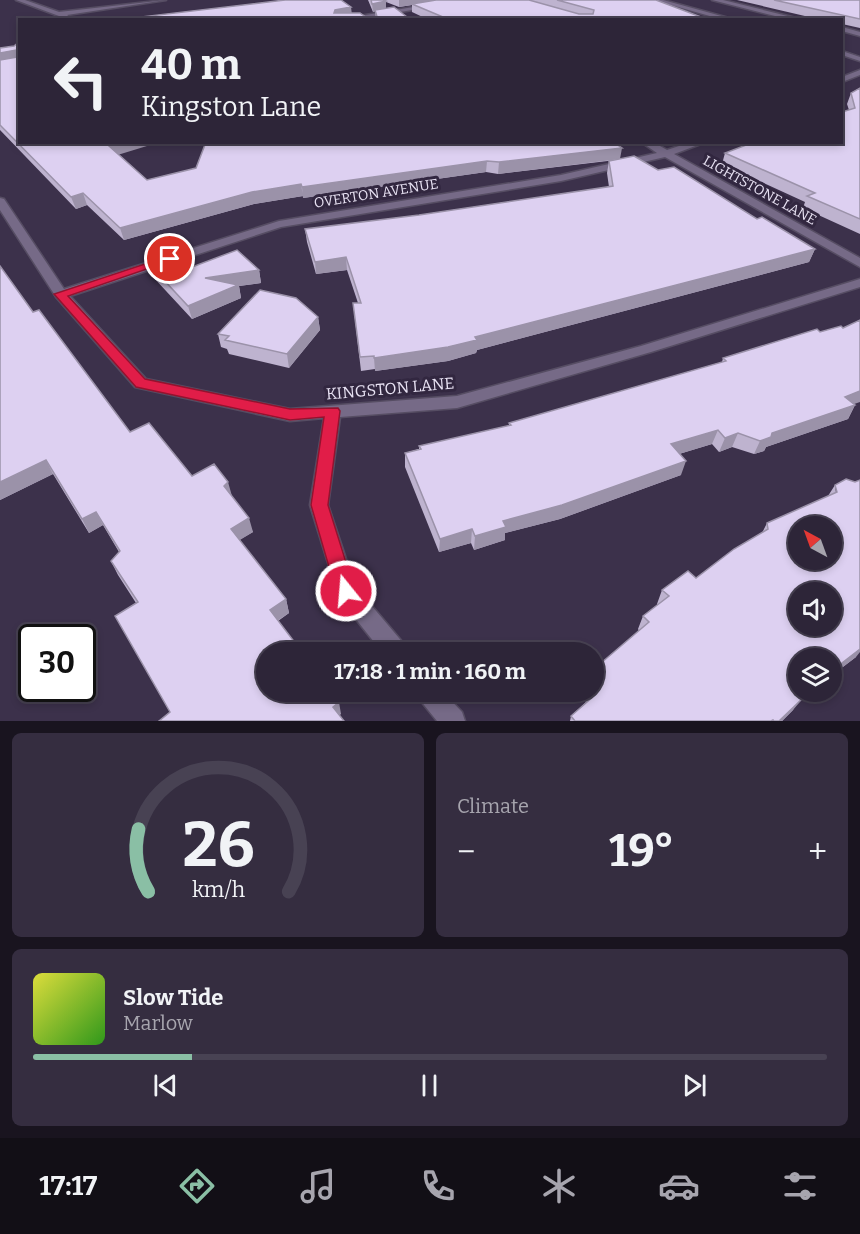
<!DOCTYPE html>
<html lang="en">
<head>
<meta charset="utf-8">
<style>
  :root { --surface:#2d2538; --page:#352d40; --text:#f1f3f6; --muted:#a7a5ae; --line:#484253; --accent:#8abfa5 }
  body { margin:0; font-family:Bitter,serif; background:var(--page); color:var(--text); height:100vh; display:flex; flex-direction:column; font-size:22px; white-space:nowrap }
  * { box-sizing:border-box; margin:0 }
  p { font-size:20px; color:var(--muted) }
  .icon { flex:none; width:33px; height:33px; fill:none; stroke:currentColor; stroke-width:2; stroke-linecap:round; stroke-linejoin:round }
  .map { position:relative; height:721px; overflow:hidden }
  .sheet { display:flex; flex-direction:column; gap:12px; padding:12px; background:#19141f; flex:1 }
  .sheet>* { flex:none }
  .hud { position:absolute; left:18px; top:18px; width:825px; height:126px; border-radius:0px; box-shadow:0 3px 9px #0003,0 0 0 2px var(--line); background:#2d2538; color:var(--text); overflow:hidden }
  .needle { width:39px; rotate:319deg }
  .tools { position:absolute; left:788px; top:516px; display:grid; gap:12px }
  .tools a { display:grid; place-items:center; width:54px; height:54px; border-radius:50%; background:var(--surface); box-shadow:0 3px 9px #0003,0 0 0 2px var(--line); font-size:30px }
  .speed { position:absolute; left:18px; top:624px; display:flex; gap:12px; font-size:30px; font-weight:700; text-align:center }
  .speed>* { display:grid; place-content:center; width:78px; height:78px; border-radius:50%; background:var(--surface); box-shadow:0 3px 9px #0003,0 0 0 2px var(--line); line-height:1 }
  .speed .limit { border:3px solid #111; border-radius:9px; background:#fff; color:#111 }
  .pin { position:absolute; display:grid; place-items:center; width:51px; height:51px; color:#fff; margin:-26px; border:3px solid #fff; border-radius:50%; box-shadow:0 2px 6px #0007 }
  .me { position:absolute; width:66px; margin:-33px; rotate:343deg; stroke-linejoin:round; filter:drop-shadow(0 0 4px #0008) }
  .turn { display:flex; align-items:center; gap:21px; height:126px; padding:0 24px; font-size:27px }
  .turn .icon { width:78px; height:78px; stroke-width:2.5 }
  .turn b { display:block; font-size:42px; line-height:51px }
  .big { font-size:45px; font-weight:700; line-height:1.1 }
  .sheet .tile { flex:1; display:flex; flex-direction:column; justify-content:center; gap:9px; min-width:0; padding:0 21px; border-radius:9px; background:var(--page) }
  .sheet .dial { align-items:center; gap:0 }
  .dial svg { height:156px; overflow:visible; fill:none; stroke:var(--line); stroke-width:7; stroke-linecap:round; text-anchor:middle }
  .dial text { fill:var(--text); stroke:none }
  .song { display:flex; align-items:center; gap:18px }
  .cover { width:72px; height:72px; border-radius:9px; background:linear-gradient(135deg,hsl(60 70% 55%),hsl(110 70% 35%)) }
  .played { height:6px; border-radius:3px; background:linear-gradient(90deg,var(--accent) 20%,var(--line) 20%) }
  .keys { display:flex; justify-content:space-around; direction:ltr }
  .heat { display:flex; justify-content:space-between; align-items:center; font-size:33px; direction:ltr }
  .sheet .tiles { flex:1; display:grid; gap:12px; grid-template-columns:1fr 1fr }
  .tile:last-child { grid-column:span 2 }
  .trip { position:absolute; left:256px; top:642px; width:348px; height:60px; border-radius:30px; background:var(--surface); box-shadow:0 3px 9px #0003,0 0 0 2px var(--line); font-weight:700; line-height:60px; text-align:center }
  .menu { display:flex; height:96px; justify-content:space-around; align-items:center; background:#120f16; color:var(--muted) }
  .menu .icon { width:42px; height:42px }
  .menu .current { color:var(--accent) }
  .menu b { font-size:27px; color:var(--text) }
  .map>svg:first-child { display:block }
  .lines { fill:none; stroke-linecap:round; stroke-linejoin:round }
  .minor-casing { stroke:#564d63; stroke-width:3 }
  .minor { fill:#766a87; fill-rule:evenodd }
  .wall { fill:#beb3cf }
  .shaded-wall { fill:#9b92a9 }
  .building { fill:#ddd0f1; stroke:#9b92a9; stroke-width:1.5; fill-rule:evenodd }
  .route { fill:#e11d48; stroke:#92132f; stroke-width:1.5 }
  .labels { text-anchor:middle; stroke-width:6; stroke-linejoin:round; paint-order:stroke }
  .far-street-label { font-size:14px; fill:#e8e2f3; stroke:#322740 }
  .street-label { font-size:16px; fill:#e8e2f3; stroke:#322740 }
</style>
</head>
<body>
<div class="map">
<svg width="860" height="721" viewBox="0 0 860 721">
  <rect width="100%" height="100%" fill="#3c314b"/>
  <g class="lines">
    <!-- minor casing -->
    <g class="minor-casing">
      <path id="minor" d="M 16,0 L 25,0 L 59,12 L 166,0 L 67,15 L 70,17 L 67,19 Z
        M 455,0 L 470,0 L 354,20 L 336,20 Z
        M 653,0 L 663,0 L 736,20 L 724,20 Z
        M 712,0 L 723,0 L 804,20 L 791,20 Z
        M 842,27 L 860,32 L 860,36 L 842,31 Z
        M 842,51 L 860,57 L 860,61 L 842,55 Z
        M 860,70 L 860,75 L 842,82 L 842,77 Z
        M 641,142 L 653,142 L 667,150 L 691,142 L 706,142 L 674,154 L 860,258 L 860,267 L 665,157 L 561,181 L 281,227 L 70,296 L 146,379 L 290,409 L 457,396 L 641,346 L 860,279 L 860,287 L 651,352 L 457,408 L 340,417 L 328,505 L 355,586 L 404,644 L 407,652 L 382,652 L 339,598 L 310,505 L 324,418 L 290,421 L 135,387 L 56,297 L 0,210 L 0,198 L 4,199 L 64,289 L 279,221 L 561,175 L 657,153 Z
        M 416,692 L 443,692 L 462,712 L 465,721 L 437,721 L 420,700 Z"/>
    </g>
    <!-- minor -->
    <use href="#minor" class="minor"/>
  </g>
  <!-- wall -->
  <path class="wall" d="M 368,0 L 656,0 L 709,20 L 429,20 L 412,12 L 412,5 L 399,7 L 386,2 L 386,9 L 411,20 L 376,20 L 375,11 L 373,12 Z
    M 737,0 L 860,0 L 860,28 L 842,24 L 842,20 L 822,20 Z
    M 0,48 L 147,180 L 196,168 L 206,142 L 620,159 L 658,170 L 757,219 L 815,249 L 809,262 L 477,350 L 476,353 L 448,361 L 375,371 L 375,369 L 361,371 L 353,303 L 358,303 L 347,270 L 316,274 L 307,242 L 305,229 L 419,215 L 609,187 L 607,173 L 609,161 L 616,160 L 498,174 L 486,172 L 303,198 L 303,196 L 254,204 L 124,240 L 87,205 L 76,209 L 0,130 Z
    M 860,88 L 860,234 L 803,208 L 805,202 L 722,164 L 725,153 L 849,110 L 847,104 L 851,93 Z
    M 150,265 L 179,272 L 259,270 L 261,283 L 239,286 L 241,298 L 192,319 L 154,278 Z
    M 0,266 L 33,312 L 130,432 L 192,476 L 232,496 L 253,532 L 239,540 L 286,599 L 289,613 L 278,621 L 341,714 L 170,712 L 136,603 L 118,575 L 111,561 L 119,552 L 103,525 L 89,533 L 53,474 L 0,500 Z
    M 318,317 L 320,330 L 289,368 L 229,354 L 227,349 L 221,347 L 218,334 Z
    M 723,358 L 855,405 L 848,419 L 766,447 L 764,451 L 754,454 L 732,447 L 719,452 L 712,444 L 679,454 L 681,475 L 560,519 L 505,533 L 505,540 L 474,550 L 471,543 L 439,552 L 405,467 L 405,453 L 419,449 L 419,446 L 509,426 L 509,423 L 722,362 Z
    M 835,485 L 856,657 L 831,676 L 831,658 L 800,695 L 793,710 L 782,721 L 570,721 L 571,716 L 586,702 L 578,692 L 594,692 L 639,631 L 638,629 L 643,616 L 658,605 L 657,604 L 662,590 L 696,578 L 762,533 L 767,523 L 828,496 Z"/>
  <!-- shaded-wall -->
  <path class="shaded-wall" d="M 399,0 L 445,0 L 412,4 L 412,5 L 399,7 Z
    M 386,1 L 386,9 L 373,12 L 372,4 Z
    M 351,7 L 352,15 L 334,13 L 335,10 Z
    M 16,50 L 20,59 L 0,63 L 0,53 Z
    M 118,142 L 160,142 L 111,157 L 108,145 Z
    M 622,148 L 620,159 L 498,174 L 499,162 Z
    M 487,161 L 486,172 L 303,198 L 302,187 Z
    M 301,184 L 303,196 L 254,204 L 124,240 L 120,228 L 252,192 Z
    M 83,193 L 87,205 L 76,209 L 71,197 Z
    M 815,249 L 809,262 L 477,350 L 476,353 L 448,361 L 375,371 L 374,358 L 475,337 Z
    M 346,257 L 347,270 L 316,274 L 315,262 Z
    M 259,270 L 261,283 L 239,286 L 241,298 L 192,319 L 188,306 L 205,278 Z
    M 318,317 L 320,330 L 289,368 L 287,354 Z
    M 860,391 L 860,402 L 837,410 L 845,397 Z
    M 855,405 L 848,419 L 766,447 L 764,451 L 754,454 L 760,441 L 772,433 Z
    M 718,430 L 712,444 L 666,458 L 671,444 Z
    M 738,433 L 732,447 L 719,452 L 725,438 Z
    M 46,460 L 53,474 L 0,500 L 0,482 Z
    M 686,461 L 681,475 L 560,519 L 505,533 L 505,540 L 474,550 L 475,536 L 503,521 Z
    M 228,482 L 232,496 L 224,486 Z
    M 96,512 L 103,525 L 89,533 L 82,519 Z
    M 249,518 L 253,532 L 235,543 L 231,529 Z
    M 472,529 L 471,543 L 439,552 L 440,539 Z
    M 286,599 L 289,613 L 274,623 L 270,610 Z
    M 860,649 L 860,652 L 856,657 L 831,676 L 831,674 L 838,666 Z
    M 803,698 L 793,710 L 782,721 L 779,721 Z
    M 339,702 L 341,714 L 336,719 L 333,707 Z"/>
  <!-- building -->
  <path class="building" d="M 285,0 L 341,0 L 351,7 L 335,10 L 334,13 L 360,13 L 370,20 L 133,20 L 132,18 Z
    M 371,0 L 384,0 L 386,1 L 372,4 Z
    M 436,0 L 529,0 L 579,14 L 593,14 L 594,10 L 557,0 L 656,0 L 709,20 L 450,20 L 412,4 Z
    M 774,0 L 860,0 L 860,19 Z
    M 394,7 L 411,20 L 378,20 L 375,10 Z
    M 20,41 L 20,142 L 118,142 L 108,145 L 147,180 L 196,168 L 206,142 L 613,142 L 622,148 L 499,162 L 487,161 L 302,187 L 301,184 L 252,192 L 120,228 L 83,193 L 71,197 L 0,125 L 0,60 L 18,57 L 16,50 L 0,53 L 0,48 L 14,46 Z
    M 860,88 L 860,219 L 807,196 L 815,193 L 725,153 L 754,142 L 842,142 L 842,112 L 855,108 L 851,93 Z
    M 634,156 L 658,170 L 674,167 L 757,219 L 762,217 L 815,249 L 475,337 L 477,340 L 448,347 L 374,358 L 374,356 L 360,357 L 353,303 L 361,303 L 346,257 L 315,262 L 305,229 L 419,215 L 613,186 L 609,161 Z
    M 237,250 L 259,270 L 205,278 L 238,285 L 188,306 L 150,265 L 179,272 Z
    M 0,266 L 33,312 L 39,310 L 130,432 L 149,423 L 192,476 L 214,464 L 228,482 L 224,486 L 249,518 L 231,529 L 286,599 L 270,610 L 302,652 L 267,652 L 267,692 L 331,692 L 339,702 L 333,707 L 344,721 L 159,721 L 170,712 L 115,616 L 138,602 L 111,561 L 120,551 L 96,512 L 82,519 L 46,460 L 0,482 Z
    M 260,290 L 296,298 L 318,317 L 287,354 L 225,340 L 229,336 L 218,334 Z
    M 860,320 L 860,391 L 845,397 L 855,405 L 772,433 L 771,437 L 760,441 L 738,433 L 725,438 L 718,430 L 671,444 L 686,461 L 562,505 L 503,521 L 506,527 L 475,536 L 472,529 L 440,539 L 405,453 L 421,449 L 419,446 L 511,425 L 509,423 L 726,361 L 723,358 L 817,329 L 820,332 L 841,326 L 843,328 Z
    M 846,479 L 855,482 L 860,480 L 860,649 L 838,666 L 833,660 L 831,662 L 831,658 L 798,658 L 798,692 L 801,692 L 799,694 L 803,698 L 779,721 L 774,721 L 773,720 L 771,721 L 575,721 L 571,716 L 595,695 L 592,692 L 594,692 L 594,669 L 649,622 L 643,616 L 669,596 L 662,590 L 688,571 L 696,578 L 734,549 L 768,529 L 767,523 L 837,492 L 835,485 ZM 798,526 L 831,526 L 831,560 L 798,560 ZM 798,592 L 831,592 L 831,626 L 798,626 Z"/>
  <!-- route -->
  <path class="route" d="M 166,257 L 176,259 L 68,296 L 145,379 L 290,409 L 338,408 L 340,411 L 328,505 L 355,591 L 352,597 L 346,600 L 339,597 L 336,591 L 311,505 L 324,417 L 290,420 L 136,387 L 54,294 Z"/>
  <g class="labels">
    <!-- far-street labels -->
    <g class="far-street-label">
      <text transform="translate(760 190) rotate(29)" y="5">LIGHTSTONE LANE</text>
      <text transform="translate(376 193) rotate(-9)" y="5">OVERTON AVENUE</text>
    </g>
    <!-- street labels -->
    <g class="street-label">
      <text transform="translate(390 388) rotate(-5)" y="6">KINGSTON LANE</text>
    </g>
  </g>
</svg>
<div class="tools">
<a><svg class="needle" viewBox="-14 -14 28 28"><path d="M0-13l5 13h-10z" fill="#e53935"/><path d="M0 13l5-13h-10z" fill="#a7a5ae"/></svg></a>
<a><svg class="icon" aria-label="sound" viewBox="0 0 24 24"><path d="M4 9h4l5-4v14l-5-4H4zM17 9q2 3 0 6"/></svg></a>
<a><svg class="icon" aria-label="layers" viewBox="0 0 24 24"><path d="M12 4l9 5-9 5-9-5zM3 14l9 5 9-5"/></svg></a>
</div>
<div class="speed"><div class="limit">30</div></div>
<div class="pin" style="left:170px;top:259px;background:#d93025"><svg class="icon" aria-label="arrive" viewBox="0 0 24 24"><path d="M6 21V4h12l-3 4 3 4H6"/></svg></div>
<svg class="me" style="left:346px;top:591px" viewBox="-20 -20 40 40"><circle r="17" fill="#e11d48" stroke="#fff" stroke-width="3"/><path d="M0-11L8 9 0 5-8 9z" fill="#fff"/></svg>
<div class="trip">17:18 · 1 min · 160 m</div>
<div class="hud">
<div class="turn"><svg class="icon" aria-label="left" viewBox="0 0 24 24"><path d="M17 20v-9H6M10 6l-5 5 5 5"/></svg><div><b>40 m</b>Kingston Lane</div></div>
</div>
</div>
<section class="sheet">
<div class="tiles">
<div class="tile dial"><svg viewBox="0 0 100 80">
<path d="M14 69A42 42 0 1 1 86 69"/>
<path d="M14 69A42 42 0 0 1 9 37" stroke="#8abfa5"/>
<text x="50" y="56" font-size="32" font-weight="700">26</text>
<text x="50" y="72" font-size="11">km/h</text>
</svg></div>
<div class="tile"><p>Climate</p>
<div class="heat"><a>−</a><b class="big">19°</b><a>+</a></div>
</div>
<div class="tile">
<div class="song"><i class="cover"></i><div><b>Slow Tide</b><p>Marlow</p></div></div>
<div class="played"></div>
<div class="keys"><svg class="icon" aria-label="previous" viewBox="0 0 24 24"><path d="M18 5L8 12l10 7zM5 5v14"/></svg><svg class="icon" aria-label="pause" viewBox="0 0 24 24"><path d="M8 5v14M16 5v14"/></svg><svg class="icon" aria-label="next" viewBox="0 0 24 24"><path d="M6 5l10 7-10 7zM19 5v14"/></svg></div>
</div>
</div>
</section>
<nav class="menu">
<b>17:17</b>
<svg class="icon current" aria-label="directions" viewBox="0 0 24 24"><path d="M12 3l9 9-9 9-9-9zM9 14v-3h6M13 9l2 2-2 2"/></svg>
<svg class="icon" aria-label="music" viewBox="0 0 24 24"><path d="M9 18V5l10-2v13"/><circle cx="6" cy="18" r="3"/><circle cx="16" cy="16" r="3"/></svg>
<svg class="icon" aria-label="phone" viewBox="0 0 24 24"><path d="M5 4h4l2 5-3 2q2 4 5 5l2-3 5 2v4C11 20 4 13 5 4z"/></svg>
<svg class="icon" aria-label="climate" viewBox="0 0 24 24"><path d="M12 3v18M4 7l16 10M4 17L20 7"/></svg>
<svg class="icon" aria-label="car" viewBox="0 0 24 24"><path d="M5 17H2v-5l4-1 3-4h7l3 4 3 1v5h-3M9 17h6M6 11h13"/><circle cx="7" cy="17" r="2"/><circle cx="17" cy="17" r="2"/></svg>
<svg class="icon" aria-label="filters" viewBox="0 0 24 24"><path d="M4 7h16M4 17h16"/><circle cx="9" cy="7" r="2"/><circle cx="15" cy="17" r="2"/></svg>
</nav>
</body>
</html>
